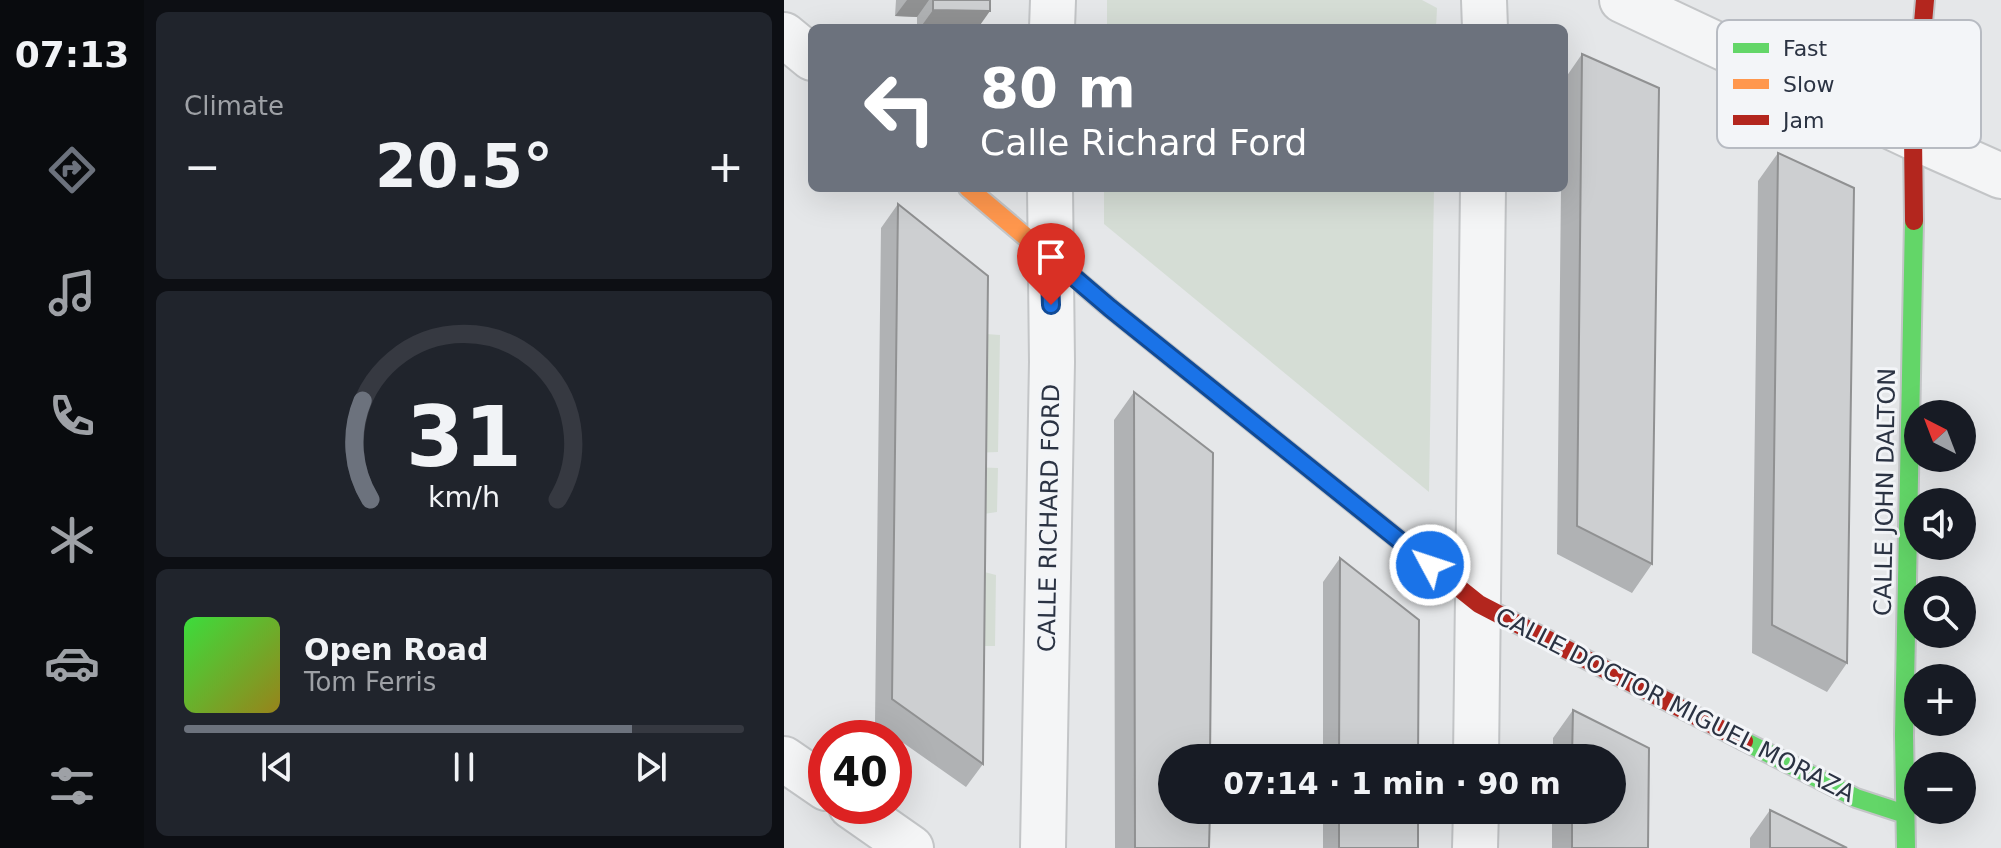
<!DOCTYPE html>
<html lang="en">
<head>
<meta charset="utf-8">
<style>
  :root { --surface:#171b24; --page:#20242c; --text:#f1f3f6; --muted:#9ea1a6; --line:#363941; --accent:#6c727d }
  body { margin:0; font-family:"DejaVu Sans",sans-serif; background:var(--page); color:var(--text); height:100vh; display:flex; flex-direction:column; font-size:30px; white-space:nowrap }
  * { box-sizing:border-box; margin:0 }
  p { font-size:26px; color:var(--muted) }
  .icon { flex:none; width:44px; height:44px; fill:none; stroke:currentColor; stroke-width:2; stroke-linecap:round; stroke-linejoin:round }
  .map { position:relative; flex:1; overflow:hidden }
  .details { display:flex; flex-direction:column; gap:12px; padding:12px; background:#0d0f14; width:640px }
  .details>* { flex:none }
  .banner { position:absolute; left:24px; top:24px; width:760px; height:168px; border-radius:12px; box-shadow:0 8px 32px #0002; background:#6c727d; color:#fff; overflow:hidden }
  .needle { width:52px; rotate:318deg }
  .controls { position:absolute; left:1120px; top:400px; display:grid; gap:16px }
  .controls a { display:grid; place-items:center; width:72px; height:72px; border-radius:50%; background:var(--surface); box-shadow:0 8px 32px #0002; font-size:40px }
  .speed { position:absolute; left:24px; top:720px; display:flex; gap:16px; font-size:40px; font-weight:700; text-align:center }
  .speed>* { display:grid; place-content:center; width:104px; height:104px; border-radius:50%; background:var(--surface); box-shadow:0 8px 32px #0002; line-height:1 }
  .speed .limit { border:12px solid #d22; background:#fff; color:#111 }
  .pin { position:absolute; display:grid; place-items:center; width:68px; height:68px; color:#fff; margin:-82px -34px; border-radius:50% 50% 50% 0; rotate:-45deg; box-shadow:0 0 8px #0007 }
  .pin .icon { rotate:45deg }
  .me { position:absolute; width:88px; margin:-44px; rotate:310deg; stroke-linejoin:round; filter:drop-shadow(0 0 6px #0008) }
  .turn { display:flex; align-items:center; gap:28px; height:168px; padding:0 40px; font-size:36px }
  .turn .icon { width:104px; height:104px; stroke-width:2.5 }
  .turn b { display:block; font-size:56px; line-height:68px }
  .big { font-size:60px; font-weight:800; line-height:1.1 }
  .details .tile { flex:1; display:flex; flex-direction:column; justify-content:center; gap:12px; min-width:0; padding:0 28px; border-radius:12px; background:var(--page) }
  .details .dial { align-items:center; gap:0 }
  .dial svg { height:208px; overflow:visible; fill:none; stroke:var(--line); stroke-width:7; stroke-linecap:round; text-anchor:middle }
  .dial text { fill:var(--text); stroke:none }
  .song { display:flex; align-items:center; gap:24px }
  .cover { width:96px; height:96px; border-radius:12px; background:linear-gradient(135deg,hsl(120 70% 55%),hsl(50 70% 35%)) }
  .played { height:8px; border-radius:4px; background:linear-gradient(90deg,var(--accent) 80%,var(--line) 80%) }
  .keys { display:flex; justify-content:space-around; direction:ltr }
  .heat { display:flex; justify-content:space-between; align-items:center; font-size:44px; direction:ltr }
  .trip { position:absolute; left:374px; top:744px; width:468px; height:80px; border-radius:40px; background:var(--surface); box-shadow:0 8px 32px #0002; font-weight:800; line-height:80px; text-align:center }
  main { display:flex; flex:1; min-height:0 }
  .tabs { display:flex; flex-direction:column; width:144px; justify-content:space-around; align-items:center; background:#090b0e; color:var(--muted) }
  .tabs .icon { width:56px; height:56px }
  .tabs .on { color:var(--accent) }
  .tabs b { font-size:36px; color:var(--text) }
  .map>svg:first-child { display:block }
  .green { fill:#d5ddd5 }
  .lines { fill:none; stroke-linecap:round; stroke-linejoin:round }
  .street-casing { stroke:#c3c5c7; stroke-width:48 }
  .fast-casing { stroke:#c3c5c7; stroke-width:22 }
  .slow-casing { stroke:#c3c5c7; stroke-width:22 }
  .jam-casing { stroke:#c3c5c7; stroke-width:22 }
  .street { stroke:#f4f5f6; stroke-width:44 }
  .fast { stroke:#63d668; stroke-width:18 }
  .slow { stroke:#ff974d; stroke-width:18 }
  .jam { stroke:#b3261e; stroke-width:18 }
  .wall { fill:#b0b2b4 }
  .shaded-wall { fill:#909192 }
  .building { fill:#cdcfd1; stroke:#909192; stroke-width:2 }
  .route-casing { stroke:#114b97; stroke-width:20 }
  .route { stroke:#1a73e8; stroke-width:14 }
  .labels { text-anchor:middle; stroke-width:6; stroke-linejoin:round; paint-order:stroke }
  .street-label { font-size:24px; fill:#2b3343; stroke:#f3f5f8 }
  .key { fill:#f3f5f8; stroke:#b7bbc2; stroke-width:2 }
  .key-label { font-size:22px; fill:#2b3343 }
</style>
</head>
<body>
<main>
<nav class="tabs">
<b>07:13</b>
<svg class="icon on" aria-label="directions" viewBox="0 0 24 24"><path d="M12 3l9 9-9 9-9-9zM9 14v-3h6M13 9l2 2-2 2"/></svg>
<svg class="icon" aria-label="music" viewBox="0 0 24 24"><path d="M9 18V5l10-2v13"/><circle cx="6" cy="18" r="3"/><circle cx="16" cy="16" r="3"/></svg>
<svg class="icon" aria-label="phone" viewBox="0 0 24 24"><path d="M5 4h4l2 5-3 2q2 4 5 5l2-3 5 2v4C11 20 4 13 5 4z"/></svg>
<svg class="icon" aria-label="climate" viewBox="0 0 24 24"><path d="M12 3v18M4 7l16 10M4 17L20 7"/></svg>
<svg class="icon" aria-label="car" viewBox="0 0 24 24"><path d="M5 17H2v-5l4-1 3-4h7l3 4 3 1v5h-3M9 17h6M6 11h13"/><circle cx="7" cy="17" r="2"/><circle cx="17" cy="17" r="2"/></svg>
<svg class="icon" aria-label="filters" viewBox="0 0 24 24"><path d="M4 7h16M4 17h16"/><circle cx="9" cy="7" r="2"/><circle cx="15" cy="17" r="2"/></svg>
</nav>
<section class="details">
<div class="tile"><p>Climate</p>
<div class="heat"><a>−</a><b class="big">20.5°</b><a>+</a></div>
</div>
<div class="tile dial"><svg viewBox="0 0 100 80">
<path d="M14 69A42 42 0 1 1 86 69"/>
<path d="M14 69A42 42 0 0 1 11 31" stroke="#6c727d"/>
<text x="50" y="56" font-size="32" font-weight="700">31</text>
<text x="50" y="72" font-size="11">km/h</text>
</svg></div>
<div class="tile">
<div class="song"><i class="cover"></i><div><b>Open Road</b><p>Tom Ferris</p></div></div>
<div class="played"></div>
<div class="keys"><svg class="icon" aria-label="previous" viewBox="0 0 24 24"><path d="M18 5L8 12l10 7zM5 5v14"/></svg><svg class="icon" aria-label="pause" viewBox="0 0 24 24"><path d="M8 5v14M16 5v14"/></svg><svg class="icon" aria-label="next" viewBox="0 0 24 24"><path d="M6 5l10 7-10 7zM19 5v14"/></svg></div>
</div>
</section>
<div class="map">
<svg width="1217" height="848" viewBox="0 0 1217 848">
  <rect width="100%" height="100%" fill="#e5e7e9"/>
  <!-- green -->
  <path class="green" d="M 323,0 L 638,0 L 653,8 L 652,28 L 323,28 Z
    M 320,188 L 650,188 L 645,492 L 320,224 Z
    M 188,333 L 216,335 L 214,452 L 187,453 Z
    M 186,467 L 214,468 L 213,512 L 186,516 Z
    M 185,568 L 212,575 L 211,646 L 184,646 Z"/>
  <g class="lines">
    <!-- street casing -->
    <g class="street-casing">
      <path id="street" d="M 700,0 L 701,28
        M 838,0 L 1129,137 L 1217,176
        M 268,28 L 269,0
        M 0,35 L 28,58
        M 692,758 L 699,188
        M 0,759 L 42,788
        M 67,806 L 127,848
        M 259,848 L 268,362 L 266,188
        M 691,848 L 692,810"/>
    </g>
    <!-- fast casing -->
    <g class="fast-casing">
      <path id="fast" d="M 960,741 L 1072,798 L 1121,814
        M 1122,848 L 1120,735 L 1130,221"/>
    </g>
    <!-- slow casing -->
    <g class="slow-casing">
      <path id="slow" d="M 184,188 L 326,308 L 575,508"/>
    </g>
    <!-- jam casing -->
    <g class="jam-casing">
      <path id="jam" d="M 1130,221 L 1129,137 L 1141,0
        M 575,508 L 695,604 L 960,741"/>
    </g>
    <!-- street -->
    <use href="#street" class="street"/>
    <!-- fast -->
    <use href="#fast" class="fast"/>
    <!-- slow -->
    <use href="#slow" class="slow"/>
    <!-- jam -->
    <use href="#jam" class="jam"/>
  </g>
  <!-- wall -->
  <path class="wall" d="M 112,0 L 206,0 L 194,28 L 133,28 L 133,17 L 111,16 Z
    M 798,54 L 868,564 L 848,593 L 773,554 L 777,188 L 780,188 L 780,80 Z
    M 994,153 L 1063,663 L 1043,692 L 968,653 L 974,181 Z
    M 114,204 L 199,764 L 182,787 L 91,723 L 97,228 Z
    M 350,392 L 425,848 L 331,848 L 330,420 Z
    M 556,558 L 634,758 L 539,758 L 539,582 Z
    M 789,710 L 865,748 L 864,848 L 768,848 L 768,810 L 828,810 L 828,758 L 769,758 L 769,738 Z
    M 539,810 L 634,810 L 634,848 L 539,848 Z
    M 986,810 L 1063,848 L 966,848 L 966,838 Z"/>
  <!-- shaded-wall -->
  <path class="shaded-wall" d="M 123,0 L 145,0 L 133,17 L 111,16 Z
    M 149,10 L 206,11 L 194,28 L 136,28 Z"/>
  <!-- building -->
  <path class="building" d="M 149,0 L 206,0 L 206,11 L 149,10 Z
    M 798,54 L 875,88 L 868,564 L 793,526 Z
    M 994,153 L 1070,188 L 1063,663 L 988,625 Z
    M 114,204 L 204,276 L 199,764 L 108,699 Z
    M 350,392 L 429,453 L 426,758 L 388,758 L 388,810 L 426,810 L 425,848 L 351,848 Z
    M 556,558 L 635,620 L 634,758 L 555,758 Z
    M 789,710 L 865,748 L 864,848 L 788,848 L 788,810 L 828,810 L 828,758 L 788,758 Z
    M 555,810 L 634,810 L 634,848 L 555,848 Z
    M 986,810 L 1063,848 L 986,848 Z"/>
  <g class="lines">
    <!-- route casing -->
    <g class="route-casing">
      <path id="route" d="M 267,305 L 265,256 L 326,308 L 646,565"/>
    </g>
    <!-- route -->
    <use href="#route" class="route"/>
  </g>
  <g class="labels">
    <!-- street labels -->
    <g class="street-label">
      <text transform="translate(1101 492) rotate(-89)" y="8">CALLE JOHN DALTON</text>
      <text transform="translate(265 518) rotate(-89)" y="8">CALLE RICHARD FORD</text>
      <text transform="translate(891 705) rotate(27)" y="8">CALLE DOCTOR MIGUEL MORAZA</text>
    </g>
  </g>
  <!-- legend -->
  <rect x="933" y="20" width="264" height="128" rx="12" class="key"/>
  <rect x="949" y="43" width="36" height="10" fill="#63d668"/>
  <rect x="949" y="79" width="36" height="10" fill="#ff974d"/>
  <rect x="949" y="115" width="36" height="10" fill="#b3261e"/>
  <g class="key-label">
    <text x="999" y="56">Fast</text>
    <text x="999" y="92">Slow</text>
    <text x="999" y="128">Jam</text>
  </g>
</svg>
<div class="controls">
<a><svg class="needle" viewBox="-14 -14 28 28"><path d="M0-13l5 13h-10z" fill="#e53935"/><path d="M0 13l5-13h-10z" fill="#9ea1a6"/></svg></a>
<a><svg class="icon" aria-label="sound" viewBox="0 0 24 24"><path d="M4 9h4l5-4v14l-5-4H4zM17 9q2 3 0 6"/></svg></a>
<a><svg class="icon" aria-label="search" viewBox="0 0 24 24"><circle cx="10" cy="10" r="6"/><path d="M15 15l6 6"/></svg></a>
<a>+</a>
<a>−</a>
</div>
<div class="speed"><div class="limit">40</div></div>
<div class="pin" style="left:267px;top:305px;background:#d93025"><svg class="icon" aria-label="arrive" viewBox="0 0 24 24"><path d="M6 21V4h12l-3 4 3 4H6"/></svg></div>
<svg class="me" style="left:646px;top:565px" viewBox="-20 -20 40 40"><circle r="17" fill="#1a73e8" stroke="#fff" stroke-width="3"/><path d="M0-11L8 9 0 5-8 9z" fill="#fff"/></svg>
<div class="trip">07:14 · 1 min · 90 m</div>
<div class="banner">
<div class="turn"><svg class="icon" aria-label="left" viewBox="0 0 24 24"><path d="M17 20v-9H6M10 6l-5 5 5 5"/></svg><div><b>80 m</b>Calle Richard Ford</div></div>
</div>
</div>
</main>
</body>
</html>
